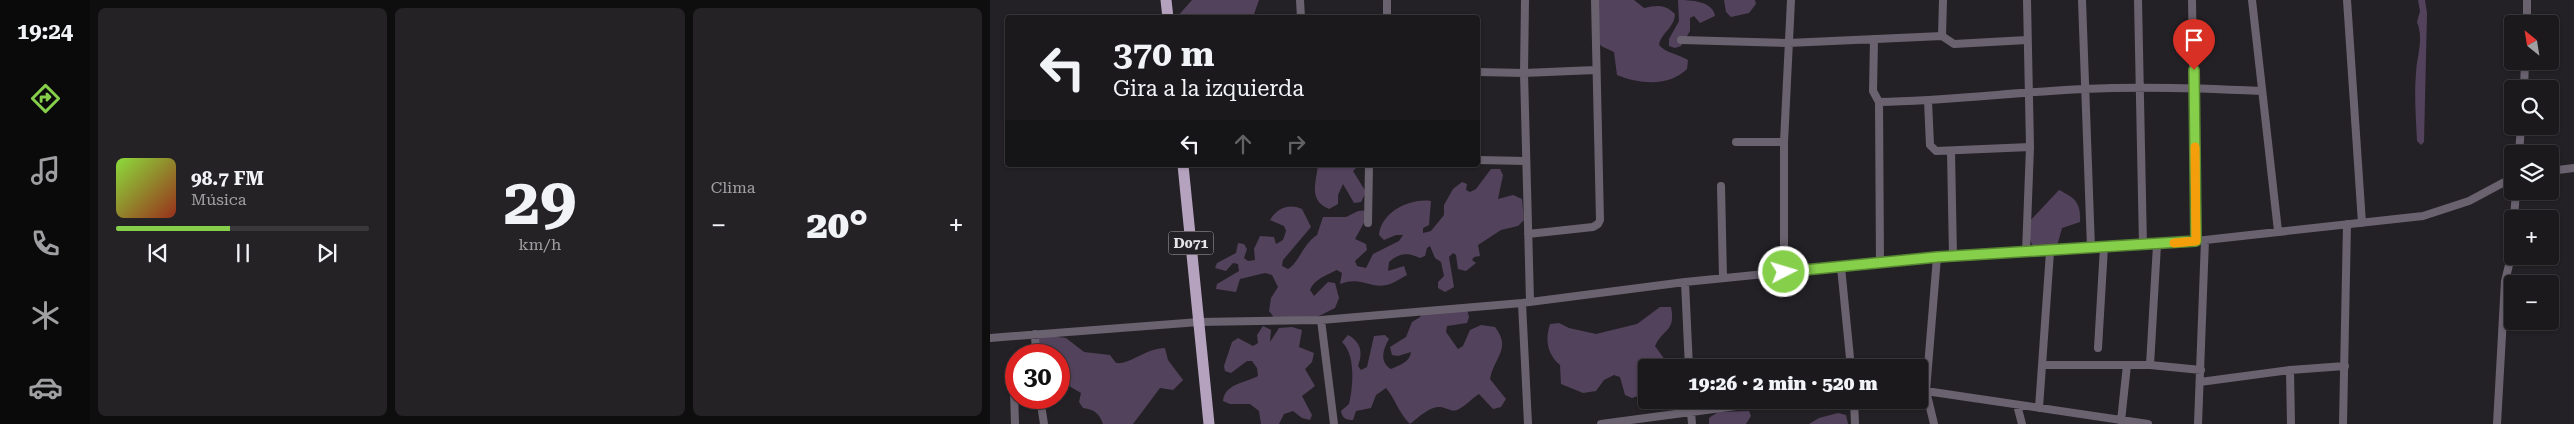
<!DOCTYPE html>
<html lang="es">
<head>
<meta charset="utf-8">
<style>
  :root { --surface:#1b191c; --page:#242225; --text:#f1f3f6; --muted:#a0a0a3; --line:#39383b; --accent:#86cf4b }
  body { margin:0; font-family:"Roboto Serif",serif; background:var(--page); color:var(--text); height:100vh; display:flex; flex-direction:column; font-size:19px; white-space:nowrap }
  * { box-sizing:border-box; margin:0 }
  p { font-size:16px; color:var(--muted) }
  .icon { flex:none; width:28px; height:28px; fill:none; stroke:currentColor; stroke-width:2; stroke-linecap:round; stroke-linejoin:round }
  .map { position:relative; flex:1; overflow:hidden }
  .sheet { display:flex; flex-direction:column; gap:8px; padding:8px; background:#0f0e0f; width:900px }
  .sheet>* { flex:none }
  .banner { position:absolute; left:15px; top:15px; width:475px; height:152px; border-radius:5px; box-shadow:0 1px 4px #0004,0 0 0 1px var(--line); background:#1b191c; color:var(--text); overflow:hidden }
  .needle { width:32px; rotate:330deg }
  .fabs { position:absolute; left:1514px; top:15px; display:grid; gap:10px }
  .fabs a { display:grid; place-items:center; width:55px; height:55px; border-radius:5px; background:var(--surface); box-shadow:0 1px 4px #0004,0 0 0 1px var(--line); font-size:25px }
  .speed { position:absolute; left:15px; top:344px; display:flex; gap:10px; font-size:25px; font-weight:700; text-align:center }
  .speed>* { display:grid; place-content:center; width:65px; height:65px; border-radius:50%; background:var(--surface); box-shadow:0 1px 4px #0004,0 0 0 1px var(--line); line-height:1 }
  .speed .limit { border:8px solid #d22; background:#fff; color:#111 }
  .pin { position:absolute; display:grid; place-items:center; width:42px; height:42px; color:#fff; margin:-51px -21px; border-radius:50% 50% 50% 0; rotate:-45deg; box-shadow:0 0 5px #0007 }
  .pin .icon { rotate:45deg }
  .me { position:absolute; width:55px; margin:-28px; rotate:85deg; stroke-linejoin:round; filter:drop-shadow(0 0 4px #0008) }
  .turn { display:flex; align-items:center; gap:18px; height:105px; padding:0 25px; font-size:22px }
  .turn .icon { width:65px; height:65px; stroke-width:2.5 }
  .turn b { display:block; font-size:35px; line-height:42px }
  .lanes { display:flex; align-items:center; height:48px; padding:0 25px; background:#0003; justify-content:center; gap:25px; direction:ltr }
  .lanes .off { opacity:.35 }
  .big { font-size:38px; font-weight:800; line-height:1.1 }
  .sheet .widget { flex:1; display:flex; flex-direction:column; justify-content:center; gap:8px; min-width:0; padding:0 18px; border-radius:8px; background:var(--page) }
  .sheet .dial { align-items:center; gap:0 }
  .dial b { font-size:65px; line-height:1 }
  .song { display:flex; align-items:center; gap:15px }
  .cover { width:60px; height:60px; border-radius:8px; background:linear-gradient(135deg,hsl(90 70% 55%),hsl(10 70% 35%)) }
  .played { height:5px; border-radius:2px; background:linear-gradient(90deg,var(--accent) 45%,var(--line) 45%) }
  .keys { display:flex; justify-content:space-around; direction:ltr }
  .heat { display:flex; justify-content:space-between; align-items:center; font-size:28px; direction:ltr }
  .sheet .tiles { flex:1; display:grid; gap:8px; grid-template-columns:repeat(3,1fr) }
  .trip { position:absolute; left:648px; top:359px; width:290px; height:50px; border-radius:5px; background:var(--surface); box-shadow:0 1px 4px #0004,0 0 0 1px var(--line); font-weight:800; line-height:50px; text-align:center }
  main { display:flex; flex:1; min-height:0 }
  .tabs { display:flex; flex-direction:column; width:90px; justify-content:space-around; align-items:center; background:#0b0a0b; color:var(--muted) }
  .tabs .icon { width:35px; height:35px }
  .tabs .selected { color:var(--accent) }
  .tabs b { font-size:22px; color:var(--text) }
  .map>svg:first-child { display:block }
  .green { fill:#52425b }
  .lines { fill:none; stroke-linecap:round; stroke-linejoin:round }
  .minor { stroke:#6b6270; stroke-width:8 }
  .primary { stroke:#b5a2bf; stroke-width:11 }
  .route-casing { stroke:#578731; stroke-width:12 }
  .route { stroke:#86cf4b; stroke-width:9 }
  .slow { stroke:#f59e0b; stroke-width:9 }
  .labels { text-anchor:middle; stroke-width:5; stroke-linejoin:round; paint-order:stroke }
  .shield { fill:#242126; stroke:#acaaad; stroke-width:1 }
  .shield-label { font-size:14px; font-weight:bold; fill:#e6e4e7 }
</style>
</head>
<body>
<main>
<nav class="tabs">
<b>19:24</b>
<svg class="icon selected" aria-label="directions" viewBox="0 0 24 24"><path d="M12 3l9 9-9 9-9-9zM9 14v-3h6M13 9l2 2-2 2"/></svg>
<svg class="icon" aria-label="music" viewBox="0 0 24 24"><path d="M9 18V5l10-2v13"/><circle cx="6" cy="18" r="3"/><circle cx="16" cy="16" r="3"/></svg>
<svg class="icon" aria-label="phone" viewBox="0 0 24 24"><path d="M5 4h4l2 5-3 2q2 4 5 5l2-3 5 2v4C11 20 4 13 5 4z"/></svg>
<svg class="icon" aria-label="climate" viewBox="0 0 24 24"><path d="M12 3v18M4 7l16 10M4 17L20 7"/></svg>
<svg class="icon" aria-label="car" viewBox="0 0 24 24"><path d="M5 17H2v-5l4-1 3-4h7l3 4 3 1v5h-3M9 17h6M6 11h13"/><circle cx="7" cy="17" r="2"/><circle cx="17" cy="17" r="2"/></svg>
</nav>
<section class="sheet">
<div class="tiles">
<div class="widget">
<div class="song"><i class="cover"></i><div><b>98.7 FM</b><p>Música</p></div></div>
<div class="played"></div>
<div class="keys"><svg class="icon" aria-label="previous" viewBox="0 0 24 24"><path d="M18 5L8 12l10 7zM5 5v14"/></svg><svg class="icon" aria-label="pause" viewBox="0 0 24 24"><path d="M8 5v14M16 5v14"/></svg><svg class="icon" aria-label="next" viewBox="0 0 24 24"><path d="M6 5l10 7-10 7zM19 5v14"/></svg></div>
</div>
<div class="widget dial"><b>29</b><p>km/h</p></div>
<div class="widget"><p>Clima</p>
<div class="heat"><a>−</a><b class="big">20°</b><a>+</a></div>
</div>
</div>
</section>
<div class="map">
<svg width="1584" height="424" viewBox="0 0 1584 424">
  <rect width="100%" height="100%" fill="#242126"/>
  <!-- green -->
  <path class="green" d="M 202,0 L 269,0 L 263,17 L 187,17 Z
    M 603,0 L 644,0 L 654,8 C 667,5 675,4 685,14 C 685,27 671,33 669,45 C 676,53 688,54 698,60 L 697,69 C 679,87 649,84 627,75 L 624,52 L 611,46 L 604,34 Z
    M 688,0 C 701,0 723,1 725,16 L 710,23 L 704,16 L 700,18 L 700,31 L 691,46 L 685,48 L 679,46 L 679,39 L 689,21 Z
    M 734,0 L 765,0 L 766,4 L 759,13 L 741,17 L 736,12 Z
    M 1428,0 L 1435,0 L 1437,13 L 1434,142 L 1431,145 L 1427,141 C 1426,118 1424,95 1426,73 C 1427,55 1434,40 1427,22 L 1430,11 Z
    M 328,165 L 390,165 L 386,168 L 369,165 L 363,171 L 376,192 L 371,202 L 364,203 L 353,184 L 348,195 L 348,204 L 339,209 C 318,200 326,183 328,165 Z
    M 501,169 L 510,169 L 513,175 L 508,199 L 523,195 L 532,199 L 534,220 L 528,226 L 511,230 L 488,245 L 490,256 L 484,257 L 482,260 L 486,263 L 476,271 L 468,269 L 466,255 L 463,253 L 459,257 L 464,287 L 455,292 L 448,288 L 448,282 L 454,276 L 451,262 L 445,258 L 440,246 L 437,248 L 435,256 L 430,258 C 418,252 409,253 399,262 L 398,271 L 414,266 L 417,275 C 411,278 403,284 396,285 C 380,289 372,276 350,284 L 352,273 L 347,270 C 337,275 324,279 320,290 L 324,296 L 338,282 L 345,283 L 349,298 L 345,308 L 325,318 L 285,319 L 279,311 L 281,298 L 288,287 L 282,275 L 275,273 L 250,279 L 246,292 L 226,289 L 227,284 L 249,271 L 248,264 L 243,263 L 236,271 L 225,268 L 227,263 L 246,253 L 248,243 L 254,244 L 257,249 L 254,258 L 258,261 L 265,260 L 264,249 L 270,236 L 284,237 L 286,244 L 293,240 L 296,231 L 294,226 L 280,220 C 287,208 299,203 312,209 L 321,227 L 293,260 L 292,266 L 298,269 C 308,264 313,244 327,235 L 333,217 L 356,217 L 368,211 L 381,210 L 365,239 L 376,244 L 377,250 L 365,261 L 367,266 L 376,268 L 383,254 L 409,241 L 413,235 L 406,235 L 394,240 L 389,235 C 391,212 420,198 441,201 L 439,225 L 433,228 L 433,233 L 441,231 L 454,215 L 454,205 L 463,189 L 472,182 L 477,184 L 476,190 L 480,192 L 486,189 Z
    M 1069,190 C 1085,198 1091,202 1090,222 L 1072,228 L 1067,246 L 1054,249 L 1043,248 L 1039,236 L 1038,223 Z
    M 670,307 L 681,307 C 686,332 673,328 665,346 L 680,367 L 656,368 L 656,393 L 642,398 L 635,395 L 630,377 L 624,375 L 614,380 L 606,391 L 593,393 L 571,384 L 570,365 C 557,354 555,340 560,324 L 569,323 L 579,328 L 606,334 L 647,324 Z
    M 477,309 L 479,317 L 477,323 L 457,326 L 456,332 L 468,349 L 473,346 L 480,330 L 491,325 L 505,327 C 522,349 504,357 500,379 L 516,399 L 511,407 L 503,409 L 489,394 C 482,398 477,405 469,409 C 462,413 458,408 450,407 C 439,406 427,419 420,424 C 408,412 406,400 396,388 L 386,395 L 381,408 L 366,411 L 363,420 C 356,420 352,418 351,411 L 359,404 C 363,387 366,355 352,342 L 358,335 C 371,342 373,352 368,366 L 371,370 L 377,367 L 384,336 L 395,335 L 399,339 C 393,349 389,362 401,369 C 410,365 420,362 421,352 L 408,356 L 402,355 L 400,347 L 416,337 L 422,322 L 430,317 L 435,310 Z
    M 273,326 L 281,330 L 280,342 L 289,328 L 302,327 L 312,330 L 309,347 L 324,353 L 322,362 L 315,369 L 325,386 L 312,396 L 322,415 L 320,420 L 312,418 L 303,411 L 294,414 L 289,424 L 271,424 L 269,411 L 260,404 L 240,404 L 233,401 C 235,383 256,383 268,376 L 267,368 L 262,361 L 257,361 L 241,373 L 235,371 L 234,366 L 242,342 L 248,338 L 263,346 L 268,343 L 267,335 Z
    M 55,335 L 76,338 L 94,352 L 120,355 L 126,363 C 140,365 156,348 175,348 L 178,360 L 193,380 L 183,390 L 170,388 L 143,424 L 113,424 C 109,413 105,410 93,408 L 89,402 L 91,393 L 69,380 L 69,355 L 43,355 L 42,341 Z
    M 759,411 L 761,416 L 756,424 L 719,424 L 719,418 L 728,412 Z
    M 848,413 L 856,415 L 858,424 L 819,424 L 829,418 Z"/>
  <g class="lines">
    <!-- minor -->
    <path class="minor" d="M 310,0 L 311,18
      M 535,0 L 534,73 L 540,301
      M 953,0 L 952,36 L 964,44 L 1037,40
      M 1092,0 L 1101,248
      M 1148,0 L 1153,246
      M 1202,0 L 1206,241
      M 1262,0 L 1288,231
      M 1357,0 L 1372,223
      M 1537,0 L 1537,24
      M 397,18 L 397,0
      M 884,39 L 883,91 L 889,102 L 890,262
      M 691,40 L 798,43 L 952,36
      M 488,72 L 534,73 L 605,70
      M 1534,89 L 1535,61
      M 938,101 L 940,145 L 946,151 L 1040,147
      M 889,102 C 958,101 1026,92 1094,89 C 1153,86 1213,88 1272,91
      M 746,142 L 794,142
      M 961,151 L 963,256
      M 1529,154 L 1531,126
      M 488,160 L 535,161
      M 1560,171 L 1584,168
      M 731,186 L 733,278
      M 1524,219 L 1526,191
      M 378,223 L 379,165
      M 538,234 L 603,227 L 608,224 L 610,220 L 605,0
      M 1036,252 L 1040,147 L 1037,0
      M 851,267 L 861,368
      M 794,272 L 794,142 L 801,0
      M 695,282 L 699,368
      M 532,303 L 538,424
      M 331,320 L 344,424
      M 45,334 L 46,355
      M 0,338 L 209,322 L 331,320 L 532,303 L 695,282 L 947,257 L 1206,241 L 1433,216 L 1479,201 L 1522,178
      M 1108,348 L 1114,247
      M 1054,365 L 1160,365 L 1211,370
      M 1160,365 L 1167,245
      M 1300,370 L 1301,424
      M 1210,382 L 1300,370 L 1355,366
      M 929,390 L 1158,424
      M 24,391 L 25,424
      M 50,398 L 54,424
      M 700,400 L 702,424
      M 864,400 L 865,424
      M 1027,405 L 1032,424
      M 1049,408 L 1060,252
      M 1131,421 L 1137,365
      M 611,424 L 791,400
      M 944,424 L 936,391 L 947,257
      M 1208,424 L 1215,240
      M 1353,424 L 1357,224
      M 1507,424 L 1515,281 L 1521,257 L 1522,240"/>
    <!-- primary -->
    <path class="primary" d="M 176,0 L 178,18
      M 193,165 L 219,424"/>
  </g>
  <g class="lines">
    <!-- route casing -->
    <g class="route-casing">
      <path id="route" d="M 794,272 L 947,257 L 1206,241 L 1204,70"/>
    </g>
    <!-- route -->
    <use href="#route" class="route"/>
    <!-- slow -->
    <path class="slow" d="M 1184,243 L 1206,241 L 1205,147"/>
  </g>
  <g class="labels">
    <!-- shield labels -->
    <rect class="shield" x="178.5" y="231.5" width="45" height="23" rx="4"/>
    <g class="shield-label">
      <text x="201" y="248">D071</text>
    </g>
  </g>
</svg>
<div class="fabs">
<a><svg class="needle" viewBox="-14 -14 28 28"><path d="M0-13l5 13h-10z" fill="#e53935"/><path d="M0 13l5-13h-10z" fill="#a0a0a3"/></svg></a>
<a><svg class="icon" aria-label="search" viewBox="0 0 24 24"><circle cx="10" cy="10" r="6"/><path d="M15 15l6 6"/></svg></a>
<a><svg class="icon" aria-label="layers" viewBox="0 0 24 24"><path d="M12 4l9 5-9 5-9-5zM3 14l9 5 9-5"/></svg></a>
<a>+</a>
<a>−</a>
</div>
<div class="speed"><div class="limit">30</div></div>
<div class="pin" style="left:1204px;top:70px;background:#d93025"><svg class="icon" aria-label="arrive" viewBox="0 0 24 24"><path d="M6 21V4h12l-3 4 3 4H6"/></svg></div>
<svg class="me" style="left:794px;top:272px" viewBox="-20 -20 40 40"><circle r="17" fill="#86cf4b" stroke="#fff" stroke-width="3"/><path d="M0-11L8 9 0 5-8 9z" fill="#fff"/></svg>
<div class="trip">19:26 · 2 min · 520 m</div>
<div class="banner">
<div class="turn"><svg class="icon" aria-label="left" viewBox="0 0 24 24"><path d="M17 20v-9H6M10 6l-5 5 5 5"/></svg><div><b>370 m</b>Gira a la izquierda</div></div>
<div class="lanes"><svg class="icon" aria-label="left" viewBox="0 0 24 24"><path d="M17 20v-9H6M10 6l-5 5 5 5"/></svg><svg class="icon off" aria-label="ahead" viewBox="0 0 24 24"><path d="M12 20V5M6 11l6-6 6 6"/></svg><svg class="icon off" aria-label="right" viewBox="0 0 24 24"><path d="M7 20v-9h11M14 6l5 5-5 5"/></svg></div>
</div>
</div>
</main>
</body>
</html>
